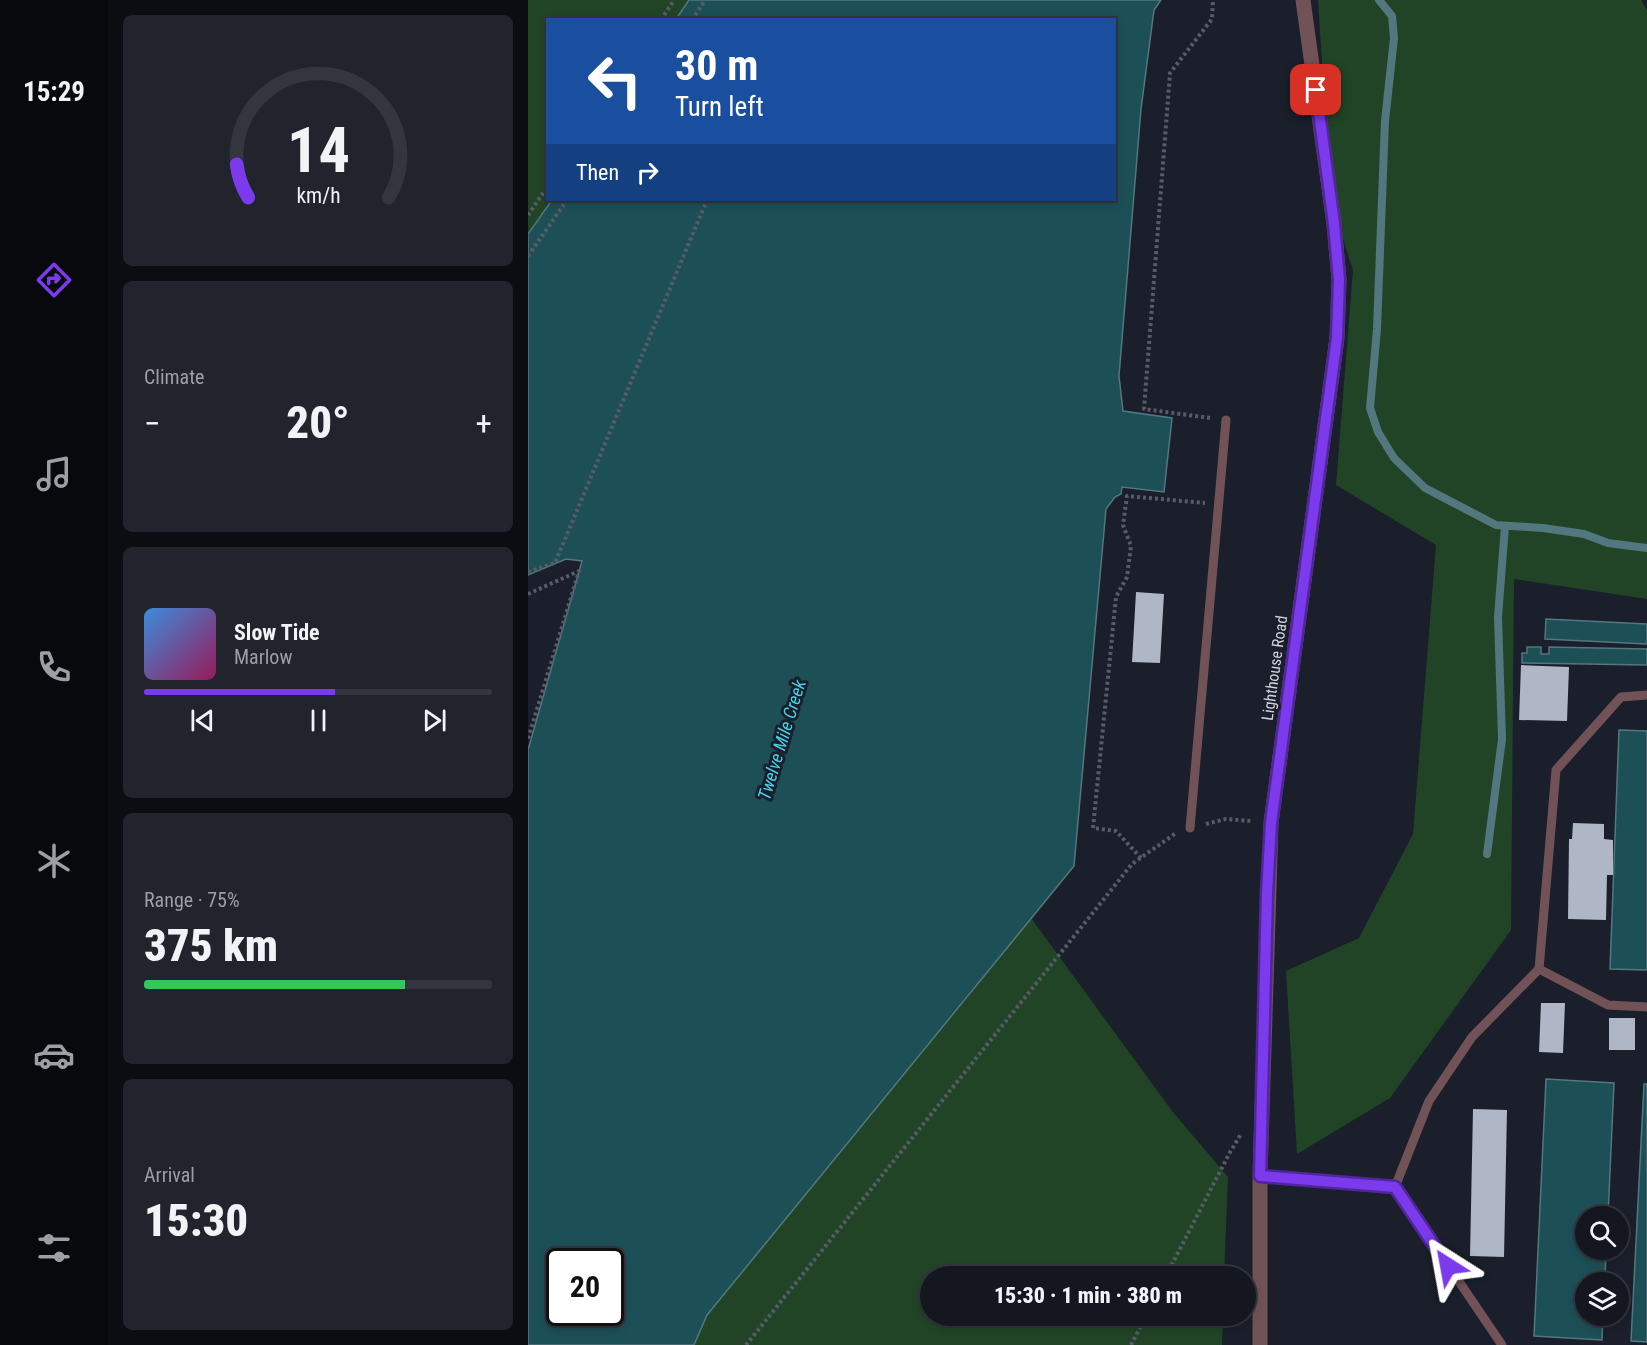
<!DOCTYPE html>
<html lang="en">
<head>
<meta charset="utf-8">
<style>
  :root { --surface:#141720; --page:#21242d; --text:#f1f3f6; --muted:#9d9fa5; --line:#33363e; --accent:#7c3aed }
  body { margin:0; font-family:"Roboto Condensed",sans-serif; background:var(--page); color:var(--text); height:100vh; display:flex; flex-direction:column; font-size:22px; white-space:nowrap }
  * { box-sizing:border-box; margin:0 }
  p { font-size:20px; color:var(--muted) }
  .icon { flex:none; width:33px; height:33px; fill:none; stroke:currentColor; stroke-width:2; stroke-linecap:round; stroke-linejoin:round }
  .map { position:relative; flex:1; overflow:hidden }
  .sheet { display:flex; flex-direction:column; gap:15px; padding:15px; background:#0b0d12; width:420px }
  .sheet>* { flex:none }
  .hud { position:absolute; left:18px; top:18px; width:570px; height:183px; border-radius:0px; box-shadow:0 3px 9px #0003,0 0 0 2px var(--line); background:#1a4fa0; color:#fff; overflow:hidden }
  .tools { position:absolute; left:1047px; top:1206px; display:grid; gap:12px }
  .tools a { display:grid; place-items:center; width:54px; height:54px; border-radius:50%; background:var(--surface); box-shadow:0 3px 9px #0003,0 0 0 2px var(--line); font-size:30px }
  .speed { position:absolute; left:18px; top:1248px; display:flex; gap:12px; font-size:30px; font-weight:700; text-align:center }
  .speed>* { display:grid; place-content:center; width:78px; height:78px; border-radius:50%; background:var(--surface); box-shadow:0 3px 9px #0003,0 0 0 2px var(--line); line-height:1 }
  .speed .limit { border:3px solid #111; border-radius:9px; background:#fff; color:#111 }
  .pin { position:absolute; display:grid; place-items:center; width:51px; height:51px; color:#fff; margin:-26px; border-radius:12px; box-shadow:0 3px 9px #0006 }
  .me { position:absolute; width:66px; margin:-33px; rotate:326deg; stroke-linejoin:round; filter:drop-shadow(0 0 4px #0008) }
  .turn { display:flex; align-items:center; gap:21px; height:126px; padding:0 30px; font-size:27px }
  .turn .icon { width:78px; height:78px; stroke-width:2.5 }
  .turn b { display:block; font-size:42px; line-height:51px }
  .then { display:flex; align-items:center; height:57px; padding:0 30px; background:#0003; gap:12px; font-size:22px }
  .big { font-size:45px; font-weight:800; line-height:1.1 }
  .sheet .widget { flex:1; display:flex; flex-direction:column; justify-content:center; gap:9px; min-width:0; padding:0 21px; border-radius:9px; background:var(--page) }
  .sheet .dial { align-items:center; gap:0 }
  .dial svg { height:156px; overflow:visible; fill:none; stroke:var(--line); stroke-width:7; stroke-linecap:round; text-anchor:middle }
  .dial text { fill:var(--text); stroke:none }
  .song { display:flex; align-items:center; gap:18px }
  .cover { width:72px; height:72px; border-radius:9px; background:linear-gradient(135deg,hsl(210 70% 55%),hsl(330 70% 35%)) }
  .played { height:6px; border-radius:3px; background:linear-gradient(90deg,var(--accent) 55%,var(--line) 55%) }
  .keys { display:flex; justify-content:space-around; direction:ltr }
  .heat { display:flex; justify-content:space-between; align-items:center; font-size:33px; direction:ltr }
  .charge { height:9px; border-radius:4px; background:linear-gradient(90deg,#34c759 75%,var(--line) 0) }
  .trip { position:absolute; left:392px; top:1266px; width:336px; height:60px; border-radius:30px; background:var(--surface); box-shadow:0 3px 9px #0003,0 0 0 2px var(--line); font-weight:800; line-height:60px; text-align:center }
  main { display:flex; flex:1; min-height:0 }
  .tabs { display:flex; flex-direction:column; width:108px; justify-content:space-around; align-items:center; background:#08090d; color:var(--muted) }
  .tabs .icon { width:42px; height:42px }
  .tabs .active { color:var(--accent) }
  .tabs b { font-size:27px; color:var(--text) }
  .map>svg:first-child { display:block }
  .green { fill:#224426 }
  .water { fill:#1d4f57; stroke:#53777f; stroke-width:1.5; fill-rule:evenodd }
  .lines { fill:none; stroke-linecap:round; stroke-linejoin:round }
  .stream { stroke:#53777f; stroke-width:8 }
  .building { fill:#afb6c6 }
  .path { stroke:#575c67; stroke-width:4; stroke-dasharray:3 3; stroke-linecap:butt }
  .lane { stroke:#715257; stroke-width:9 }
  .street { stroke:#715257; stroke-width:15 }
  .route-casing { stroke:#51269a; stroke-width:15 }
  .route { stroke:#7c3aed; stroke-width:10 }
  .labels { text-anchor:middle; stroke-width:6; stroke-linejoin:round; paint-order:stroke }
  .street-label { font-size:16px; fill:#d1d4dd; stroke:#1a1f2b }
  .water-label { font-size:18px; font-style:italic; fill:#46d3e9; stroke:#1a1f2b }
</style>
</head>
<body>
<main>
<nav class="tabs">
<b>15:29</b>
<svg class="icon active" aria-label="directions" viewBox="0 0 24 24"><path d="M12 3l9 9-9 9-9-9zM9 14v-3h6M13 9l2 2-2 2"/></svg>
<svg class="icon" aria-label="music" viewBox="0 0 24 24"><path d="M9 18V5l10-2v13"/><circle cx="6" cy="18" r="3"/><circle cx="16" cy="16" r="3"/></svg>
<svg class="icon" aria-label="phone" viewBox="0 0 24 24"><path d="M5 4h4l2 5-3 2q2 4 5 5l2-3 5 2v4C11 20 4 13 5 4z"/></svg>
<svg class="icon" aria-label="climate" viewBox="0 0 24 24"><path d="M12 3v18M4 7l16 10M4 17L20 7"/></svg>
<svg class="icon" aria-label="car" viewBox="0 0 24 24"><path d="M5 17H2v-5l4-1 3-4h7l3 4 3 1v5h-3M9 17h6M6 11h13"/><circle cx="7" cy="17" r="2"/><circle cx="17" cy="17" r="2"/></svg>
<svg class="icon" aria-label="filters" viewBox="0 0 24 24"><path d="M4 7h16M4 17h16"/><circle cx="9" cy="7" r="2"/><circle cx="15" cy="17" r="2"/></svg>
</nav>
<section class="sheet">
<div class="widget dial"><svg viewBox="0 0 100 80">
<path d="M14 69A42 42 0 1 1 86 69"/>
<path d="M14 69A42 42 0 0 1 8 52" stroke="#7c3aed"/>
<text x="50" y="56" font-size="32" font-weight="700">14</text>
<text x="50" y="72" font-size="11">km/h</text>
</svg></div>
<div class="widget"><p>Climate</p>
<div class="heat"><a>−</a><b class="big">20°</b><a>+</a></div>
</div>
<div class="widget">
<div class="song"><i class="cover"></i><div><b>Slow Tide</b><p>Marlow</p></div></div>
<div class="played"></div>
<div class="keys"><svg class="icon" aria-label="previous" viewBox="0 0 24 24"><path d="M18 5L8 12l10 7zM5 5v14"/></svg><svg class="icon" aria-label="pause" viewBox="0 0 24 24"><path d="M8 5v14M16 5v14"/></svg><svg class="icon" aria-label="next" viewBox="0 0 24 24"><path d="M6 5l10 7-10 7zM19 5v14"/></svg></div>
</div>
<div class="widget"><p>Range · 75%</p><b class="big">375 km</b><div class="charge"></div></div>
<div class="widget"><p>Arrival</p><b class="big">15:30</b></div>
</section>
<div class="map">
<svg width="1119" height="1345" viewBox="0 0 1119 1345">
  <rect width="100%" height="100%" fill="#1a1f2b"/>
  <!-- green -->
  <path class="green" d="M 0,0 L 161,0 L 148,19 L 20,20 L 20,200 L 24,200 L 0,234 Z
    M 790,0 L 1113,0 L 1119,10 L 1119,599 L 986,579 L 983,930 L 862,1098 L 769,1154 L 758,971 L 831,938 L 885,834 L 908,545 L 808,485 L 825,270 L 803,202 Z
    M 503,918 L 644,1111 L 700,1177 L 696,1276 L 402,1276 L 402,1316 L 695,1316 L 694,1345 L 166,1345 L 178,1315 Z"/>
  <!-- water -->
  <path class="water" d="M 161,0 L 633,0 L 626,10 L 613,109 L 591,376 L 595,411 L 644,418 L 636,492 L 594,487 L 593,494 L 587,497 L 578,509 L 546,866 L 179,1315 L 166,1345 L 0,1345 L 0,750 L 54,561 L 38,559 L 0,575 L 0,234 L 24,200 L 586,200 L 586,20 L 148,19 ZM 32,1262 L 82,1262 L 82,1312 L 32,1312 Z
    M 1018,619 L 1119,624 L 1119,644 L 1017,639 Z
    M 999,647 L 1013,647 L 1013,654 L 1021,654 L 1021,647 L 1119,649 L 1119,665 L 994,663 L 994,653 L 999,653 Z
    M 1091,730 L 1119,731 L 1119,970 L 1082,969 Z
    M 1018,1079 L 1086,1083 L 1080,1216 L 1058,1216 L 1058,1250 L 1078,1250 L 1077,1282 L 1058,1282 L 1058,1316 L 1075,1316 L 1074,1340 L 1006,1336 Z
    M 1116,1084 L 1119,1084 L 1119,1342 L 1103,1341 Z"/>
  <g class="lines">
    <!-- stream -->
    <path class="stream" d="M 851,0 L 864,16 L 866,38 L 857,121 L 849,329 L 842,408 L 850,432 L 866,458 L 897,488 L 968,525 L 1015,528 L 1056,534 L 1080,543 L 1119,548
      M 959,854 L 974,739 L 970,617 L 977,526"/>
  </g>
  <!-- building -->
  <path class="building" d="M 608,592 L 636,594 L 632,663 L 604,662 Z
    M 993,665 L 1041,667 L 1039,721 L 991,720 Z
    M 1045,823 L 1076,824 L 1076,839 L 1085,840 L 1085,875 L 1079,875 L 1078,920 L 1040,919 L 1041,839 L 1044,839 Z
    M 1013,1003 L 1037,1003 L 1035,1053 L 1011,1052 Z
    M 1081,1018 L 1107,1018 L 1107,1050 L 1081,1050 Z
    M 945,1109 L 979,1110 L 976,1257 L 942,1256 Z"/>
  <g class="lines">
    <!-- path -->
    <path class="path" d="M 133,20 L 146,0
      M 164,20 L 177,0
      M 0,215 L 20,186
      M 0,256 L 39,200
      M 682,418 L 616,409 L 642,73 L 684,19 L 685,0
      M 0,572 L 27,563 L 179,200
      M 0,594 L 51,571 L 0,739
      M 678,824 L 698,819 L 724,821
      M 613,858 L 588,831 L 565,828 L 588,597 L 599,577 L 603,546 L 595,525 L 599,496 L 677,503
      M 638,1276 L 701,1154 L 713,1134
      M 218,1345 L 604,864 L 648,833
      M 603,1345 L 618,1316"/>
    <!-- lane -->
    <path class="lane" d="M 662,828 L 698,420
      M 1011,969 L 1080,1005 L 1119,1007
      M 732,1176 L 867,1187
      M 867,1187 L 901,1101 L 944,1037 L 1011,969 L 1028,770 L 1093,697 L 1119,695
      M 867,1187 L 974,1345"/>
    <!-- street -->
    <path class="street" d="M 732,1345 L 732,1176 L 743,823 L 809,338 L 811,280 L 806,224 L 775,0"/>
  </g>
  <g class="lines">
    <!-- route casing -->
    <g class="route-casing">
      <path id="route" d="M 788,90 L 806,224 L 811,280 L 809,338 L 743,823 L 739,894 L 732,1176 L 867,1187 L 920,1266"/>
    </g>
    <!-- route -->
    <use href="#route" class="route"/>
  </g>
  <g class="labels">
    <!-- street labels -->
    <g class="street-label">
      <text transform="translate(746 668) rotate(-82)" y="6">Lighthouse Road</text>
    </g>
    <!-- water labels -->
    <g class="water-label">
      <text transform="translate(254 740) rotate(-73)" y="6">Twelve Mile Creek</text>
    </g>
  </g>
</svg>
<div class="tools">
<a><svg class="icon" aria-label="search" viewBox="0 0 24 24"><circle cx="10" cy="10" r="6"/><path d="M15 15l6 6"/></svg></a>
<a><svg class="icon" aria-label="layers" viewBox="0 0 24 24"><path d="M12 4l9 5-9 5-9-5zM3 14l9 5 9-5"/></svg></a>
</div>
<div class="speed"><div class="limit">20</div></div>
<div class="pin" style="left:788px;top:90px;background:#d93025"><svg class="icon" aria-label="arrive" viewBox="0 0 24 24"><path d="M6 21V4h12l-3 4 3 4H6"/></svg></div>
<svg class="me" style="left:920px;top:1266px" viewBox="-20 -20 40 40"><path d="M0-17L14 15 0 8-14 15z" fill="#7c3aed" stroke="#fff" stroke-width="4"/></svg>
<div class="trip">15:30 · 1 min · 380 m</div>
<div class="hud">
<div class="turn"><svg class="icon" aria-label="left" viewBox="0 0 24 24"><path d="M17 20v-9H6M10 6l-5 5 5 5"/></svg><div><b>30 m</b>Turn left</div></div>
<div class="then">Then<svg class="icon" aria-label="right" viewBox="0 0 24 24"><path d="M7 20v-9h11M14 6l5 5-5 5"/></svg></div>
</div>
</div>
</main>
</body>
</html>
